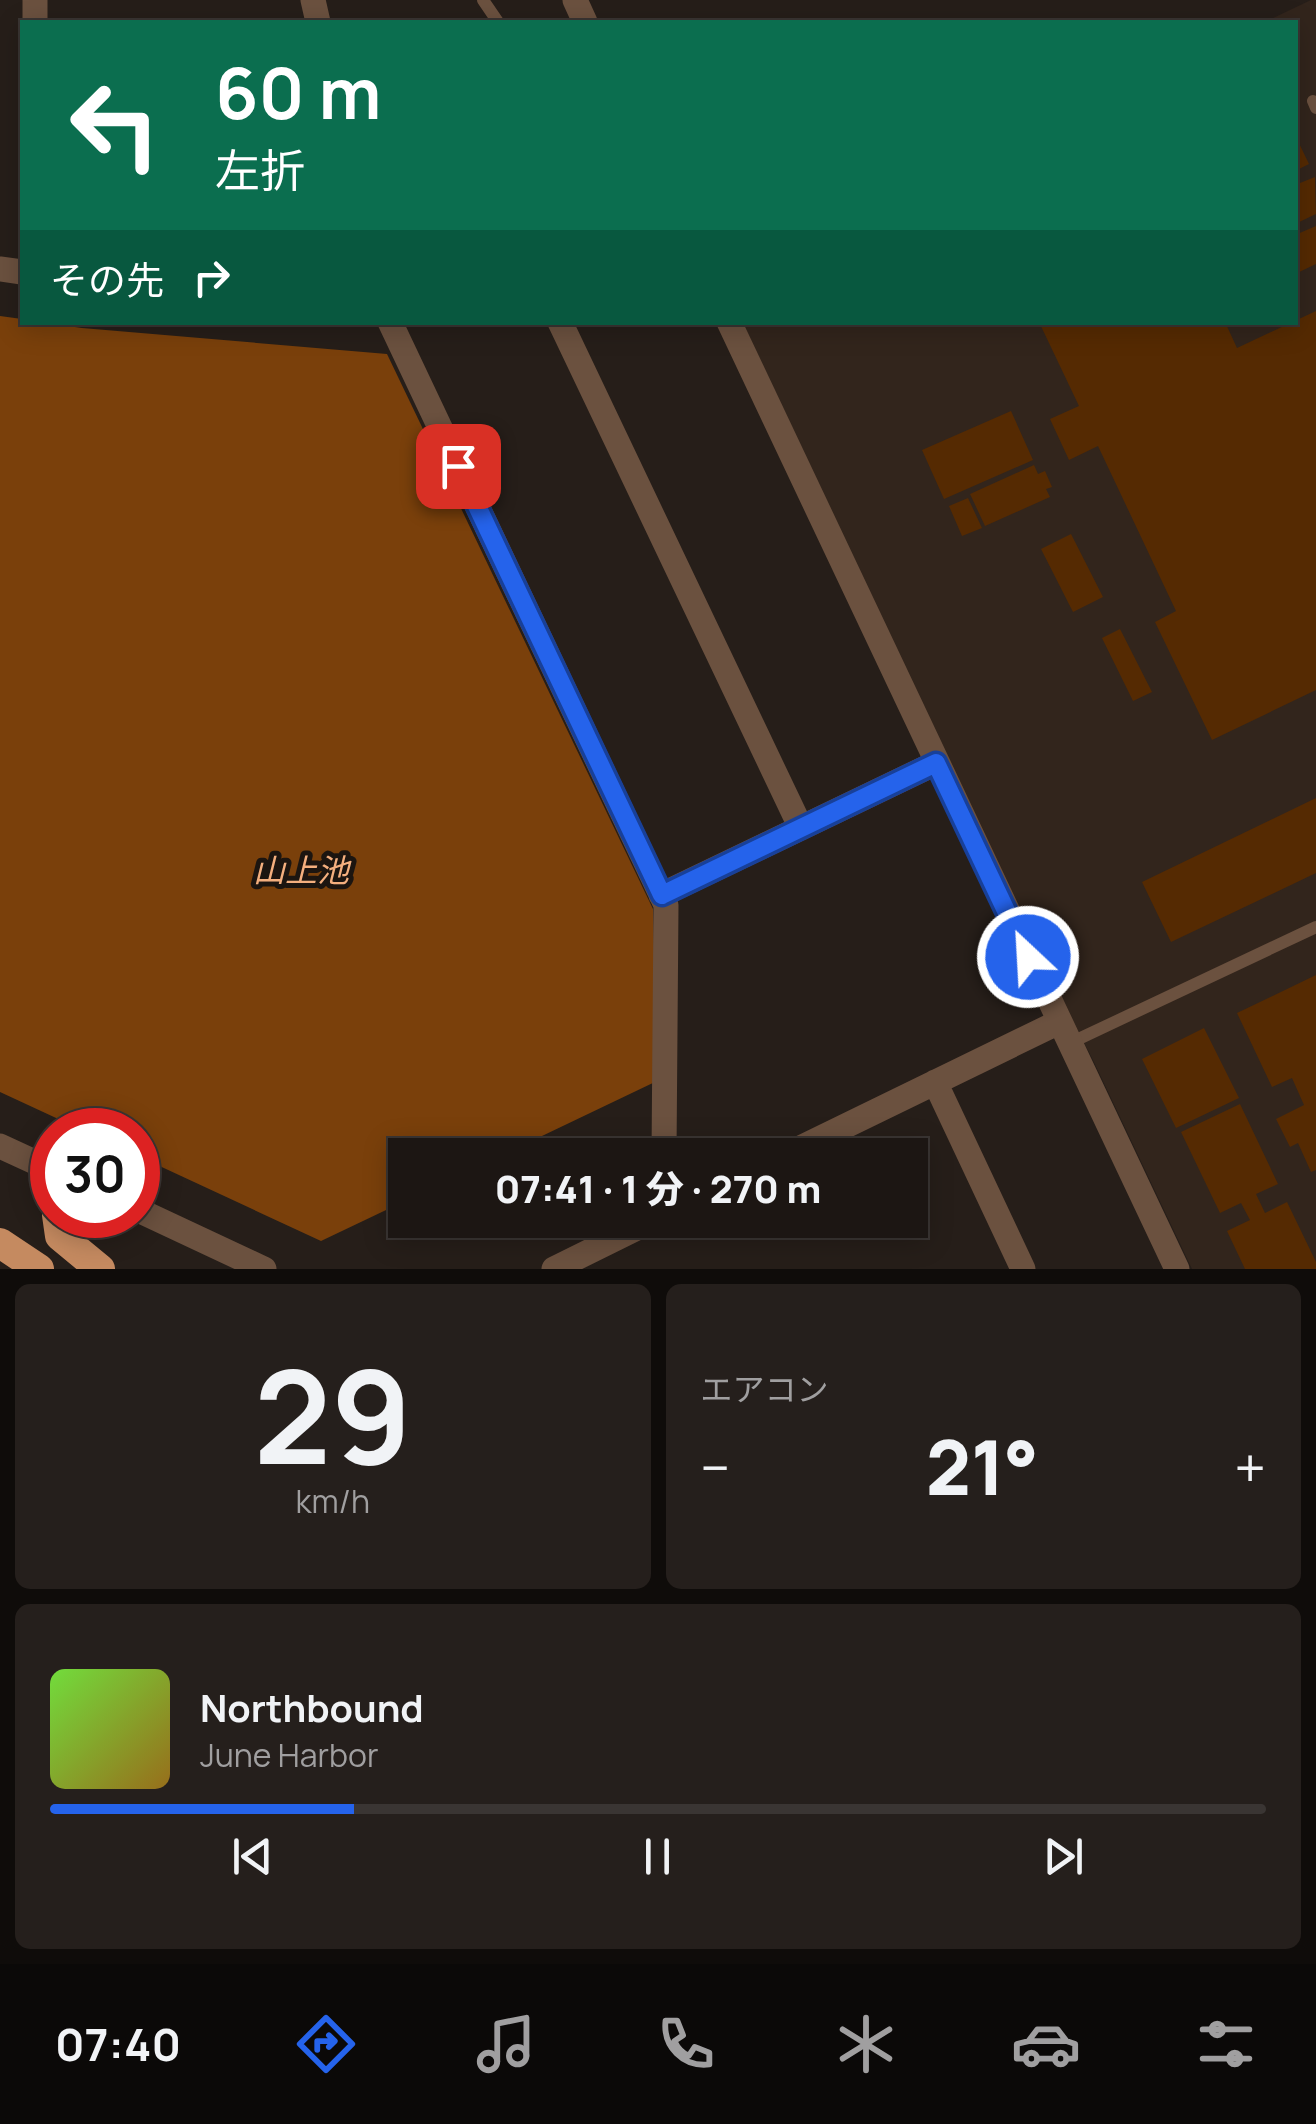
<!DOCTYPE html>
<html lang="ja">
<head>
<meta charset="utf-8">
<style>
  :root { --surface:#1c1613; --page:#251f1c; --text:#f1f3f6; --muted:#a09fa0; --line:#3a3533; --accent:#2563eb }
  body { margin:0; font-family:Manrope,"Noto Sans JP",sans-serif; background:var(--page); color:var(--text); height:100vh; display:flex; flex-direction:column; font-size:38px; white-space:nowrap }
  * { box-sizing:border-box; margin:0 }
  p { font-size:32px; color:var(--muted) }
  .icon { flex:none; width:55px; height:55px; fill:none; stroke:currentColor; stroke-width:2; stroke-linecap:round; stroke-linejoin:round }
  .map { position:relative; height:1269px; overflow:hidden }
  .details { display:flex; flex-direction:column; gap:15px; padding:15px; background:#0f0c0a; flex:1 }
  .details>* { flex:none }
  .guide { position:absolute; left:20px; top:20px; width:1278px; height:305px; border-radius:0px; box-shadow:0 5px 25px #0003,0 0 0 2px var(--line); background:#0b6e4f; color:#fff; overflow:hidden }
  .speed { position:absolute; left:30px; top:1108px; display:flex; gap:20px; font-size:50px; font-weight:700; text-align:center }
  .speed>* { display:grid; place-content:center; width:130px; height:130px; border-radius:50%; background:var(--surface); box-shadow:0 5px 25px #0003,0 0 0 2px var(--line); line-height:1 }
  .speed .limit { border:15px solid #d22; background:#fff; color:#111 }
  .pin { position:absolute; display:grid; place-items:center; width:85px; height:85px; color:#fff; margin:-42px; border-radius:20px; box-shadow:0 5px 15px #0006 }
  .me { position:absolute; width:110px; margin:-55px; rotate:335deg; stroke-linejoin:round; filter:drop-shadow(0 0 8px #0008) }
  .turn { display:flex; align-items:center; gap:35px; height:210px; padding:0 30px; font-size:45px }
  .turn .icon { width:130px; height:130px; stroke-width:2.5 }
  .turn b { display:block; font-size:70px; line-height:85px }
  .then { display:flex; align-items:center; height:95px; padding:0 30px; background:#0003; gap:20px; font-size:38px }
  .big { font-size:75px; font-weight:800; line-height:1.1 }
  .details .card { flex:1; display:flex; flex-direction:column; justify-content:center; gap:15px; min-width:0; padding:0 35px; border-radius:15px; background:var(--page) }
  .details .dial { align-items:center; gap:0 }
  .dial b { font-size:130px; line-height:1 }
  .song { display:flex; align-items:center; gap:30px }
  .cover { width:120px; height:120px; border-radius:15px; background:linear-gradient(135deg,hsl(100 70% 55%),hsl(40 70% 35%)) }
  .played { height:10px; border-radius:5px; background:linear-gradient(90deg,var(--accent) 25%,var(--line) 25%) }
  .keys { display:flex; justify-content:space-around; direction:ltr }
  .heat { display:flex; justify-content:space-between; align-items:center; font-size:55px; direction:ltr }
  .details .tiles { flex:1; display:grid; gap:15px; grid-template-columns:1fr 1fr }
  .card:last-child { grid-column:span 2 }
  .trip { position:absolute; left:388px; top:1138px; width:540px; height:100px; border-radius:0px; background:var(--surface); box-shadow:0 5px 25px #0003,0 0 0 2px var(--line); font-weight:800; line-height:100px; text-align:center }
  .dock { display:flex; height:160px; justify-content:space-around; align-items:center; background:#0b0908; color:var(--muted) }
  .dock .icon { width:70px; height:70px }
  .dock .on { color:var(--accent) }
  .dock b { font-size:45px; color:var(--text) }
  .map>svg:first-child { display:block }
  .built { fill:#32251c }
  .water { fill:#7a400b }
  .building { fill:#552a02 }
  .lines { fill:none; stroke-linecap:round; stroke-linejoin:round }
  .service { stroke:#6b513f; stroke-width:12 }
  .minor { stroke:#6b513f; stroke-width:25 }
  .trunk { stroke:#c58a60; stroke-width:30 }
  .route-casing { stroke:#184099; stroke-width:25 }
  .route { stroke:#2563eb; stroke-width:18 }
  .labels { text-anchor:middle; stroke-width:10; stroke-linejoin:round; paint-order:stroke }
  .water-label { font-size:32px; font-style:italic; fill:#f4af7e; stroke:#1c1510 }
</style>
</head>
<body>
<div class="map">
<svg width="1316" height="1269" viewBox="0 0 1316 1269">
  <rect width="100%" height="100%" fill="#261e19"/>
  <!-- built -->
  <path class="built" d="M 1311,0 L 1316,0 L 1316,1269 L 1192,1269 L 1093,1060 L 1060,997 L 743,323 L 1295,322 L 1295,22 L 1265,22 Z"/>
  <!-- water -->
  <path class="water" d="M 0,316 L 22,319 L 22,322 L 46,323 L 82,328 L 387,354 L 653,909 L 657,1081 L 502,1155 L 405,1155 L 405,1201 L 321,1241 L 138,1156 L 138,1130 L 82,1130 L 0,1092 Z"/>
  <!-- building -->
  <path class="building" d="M 1295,135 L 1309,164 L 1295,171 Z
    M 1315,177 L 1316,214 L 1295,224 L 1295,185 Z
    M 1316,226 L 1316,264 L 1295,274 L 1295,235 Z
    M 1316,311 L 1316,690 L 1212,740 L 1155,622 L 1176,611 L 1098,446 L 1069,460 L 1050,419 L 1079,406 L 1039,322 L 1225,322 L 1237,348 Z
    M 1011,411 L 1033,460 L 944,499 L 922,450 Z
    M 1034,465 L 1038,474 L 1045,471 L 1052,487 L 1046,489 L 1050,497 L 985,526 L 970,494 Z
    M 968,498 L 982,528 L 962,536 L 949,506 Z
    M 1071,534 L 1103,597 L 1073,612 L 1041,549 Z
    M 1120,629 L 1152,692 L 1133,701 L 1102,638 Z
    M 1316,798 L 1316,873 L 1171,942 L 1142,882 Z
    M 1316,975 L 1316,1170 L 1311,1172 L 1298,1143 L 1290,1147 L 1276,1119 L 1304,1105 L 1292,1078 L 1272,1087 L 1237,1013 Z
    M 1204,1028 L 1239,1098 L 1176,1128 L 1142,1059 Z
    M 1240,1104 L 1278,1184 L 1256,1194 L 1265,1213 L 1287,1202 L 1316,1262 L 1316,1269 L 1245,1269 L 1227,1231 L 1250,1220 L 1241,1203 L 1220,1213 L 1181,1132 Z"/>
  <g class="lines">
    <!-- service -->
    <path class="service" d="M 483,0 L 498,22
      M 1313,101 L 1316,108
      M 1070,1043 L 1316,927"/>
    <!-- minor -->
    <path class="minor" d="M 35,0 L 35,22
      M 313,0 L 318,22
      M 575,0 L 585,22
      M 0,269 L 22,272
      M 390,322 L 666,905 L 664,1155
      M 560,322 L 801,828
      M 729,322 L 1177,1269
      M 661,895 L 936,763
      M 935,1082 L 1023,1269
      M 0,1146 L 52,1170
      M 786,1155 L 1059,1022
      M 138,1210 L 264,1269
      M 554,1269 L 653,1220"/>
    <!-- trunk -->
    <path class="trunk" d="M 57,1215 L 60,1236 L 100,1269
      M 0,1243 L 39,1269"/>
  </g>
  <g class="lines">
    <!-- route casing -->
    <g class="route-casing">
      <path id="route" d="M 458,466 L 662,895 L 936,763 L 1028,957"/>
    </g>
    <!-- route -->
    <use href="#route" class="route"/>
  </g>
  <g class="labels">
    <!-- water labels -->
    <g class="water-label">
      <text x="301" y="882">山上池</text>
    </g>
  </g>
</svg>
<div class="speed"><div class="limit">30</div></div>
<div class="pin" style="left:458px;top:466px;background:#d93025"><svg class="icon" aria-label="arrive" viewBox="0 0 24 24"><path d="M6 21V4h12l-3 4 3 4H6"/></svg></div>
<svg class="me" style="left:1028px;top:957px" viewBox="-20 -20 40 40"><circle r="17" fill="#2563eb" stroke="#fff" stroke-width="3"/><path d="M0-11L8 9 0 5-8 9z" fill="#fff"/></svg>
<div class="trip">07:41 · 1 分 · 270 m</div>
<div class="guide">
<div class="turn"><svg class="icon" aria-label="left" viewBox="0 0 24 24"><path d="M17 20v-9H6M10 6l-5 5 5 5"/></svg><div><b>60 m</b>左折</div></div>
<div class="then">その先<svg class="icon" aria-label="right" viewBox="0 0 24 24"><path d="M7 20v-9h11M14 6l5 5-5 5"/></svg></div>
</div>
</div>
<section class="details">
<div class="tiles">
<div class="card dial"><b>29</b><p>km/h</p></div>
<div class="card"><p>エアコン</p>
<div class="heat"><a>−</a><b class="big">21°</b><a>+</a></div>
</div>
<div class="card">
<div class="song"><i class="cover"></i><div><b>Northbound</b><p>June Harbor</p></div></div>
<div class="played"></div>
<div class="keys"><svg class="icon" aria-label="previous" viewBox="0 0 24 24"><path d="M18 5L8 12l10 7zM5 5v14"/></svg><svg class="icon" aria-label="pause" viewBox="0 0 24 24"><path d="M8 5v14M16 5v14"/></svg><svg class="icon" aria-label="next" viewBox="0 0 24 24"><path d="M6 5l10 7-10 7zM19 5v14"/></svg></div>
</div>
</div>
</section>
<nav class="dock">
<b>07:40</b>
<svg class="icon on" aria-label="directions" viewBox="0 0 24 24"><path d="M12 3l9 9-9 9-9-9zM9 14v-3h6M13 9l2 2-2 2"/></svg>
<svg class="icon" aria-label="music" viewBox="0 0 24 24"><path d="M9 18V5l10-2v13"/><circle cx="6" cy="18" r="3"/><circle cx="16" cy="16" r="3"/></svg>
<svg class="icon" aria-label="phone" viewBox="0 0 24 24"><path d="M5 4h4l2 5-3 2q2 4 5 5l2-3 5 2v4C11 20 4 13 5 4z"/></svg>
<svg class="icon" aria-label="climate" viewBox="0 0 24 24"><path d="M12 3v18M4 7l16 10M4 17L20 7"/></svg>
<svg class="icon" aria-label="car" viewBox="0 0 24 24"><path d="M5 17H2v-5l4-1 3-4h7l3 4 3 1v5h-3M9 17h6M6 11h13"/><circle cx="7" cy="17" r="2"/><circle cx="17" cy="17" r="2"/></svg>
<svg class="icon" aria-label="filters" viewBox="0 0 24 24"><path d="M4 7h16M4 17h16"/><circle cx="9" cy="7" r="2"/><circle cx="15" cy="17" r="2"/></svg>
</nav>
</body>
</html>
